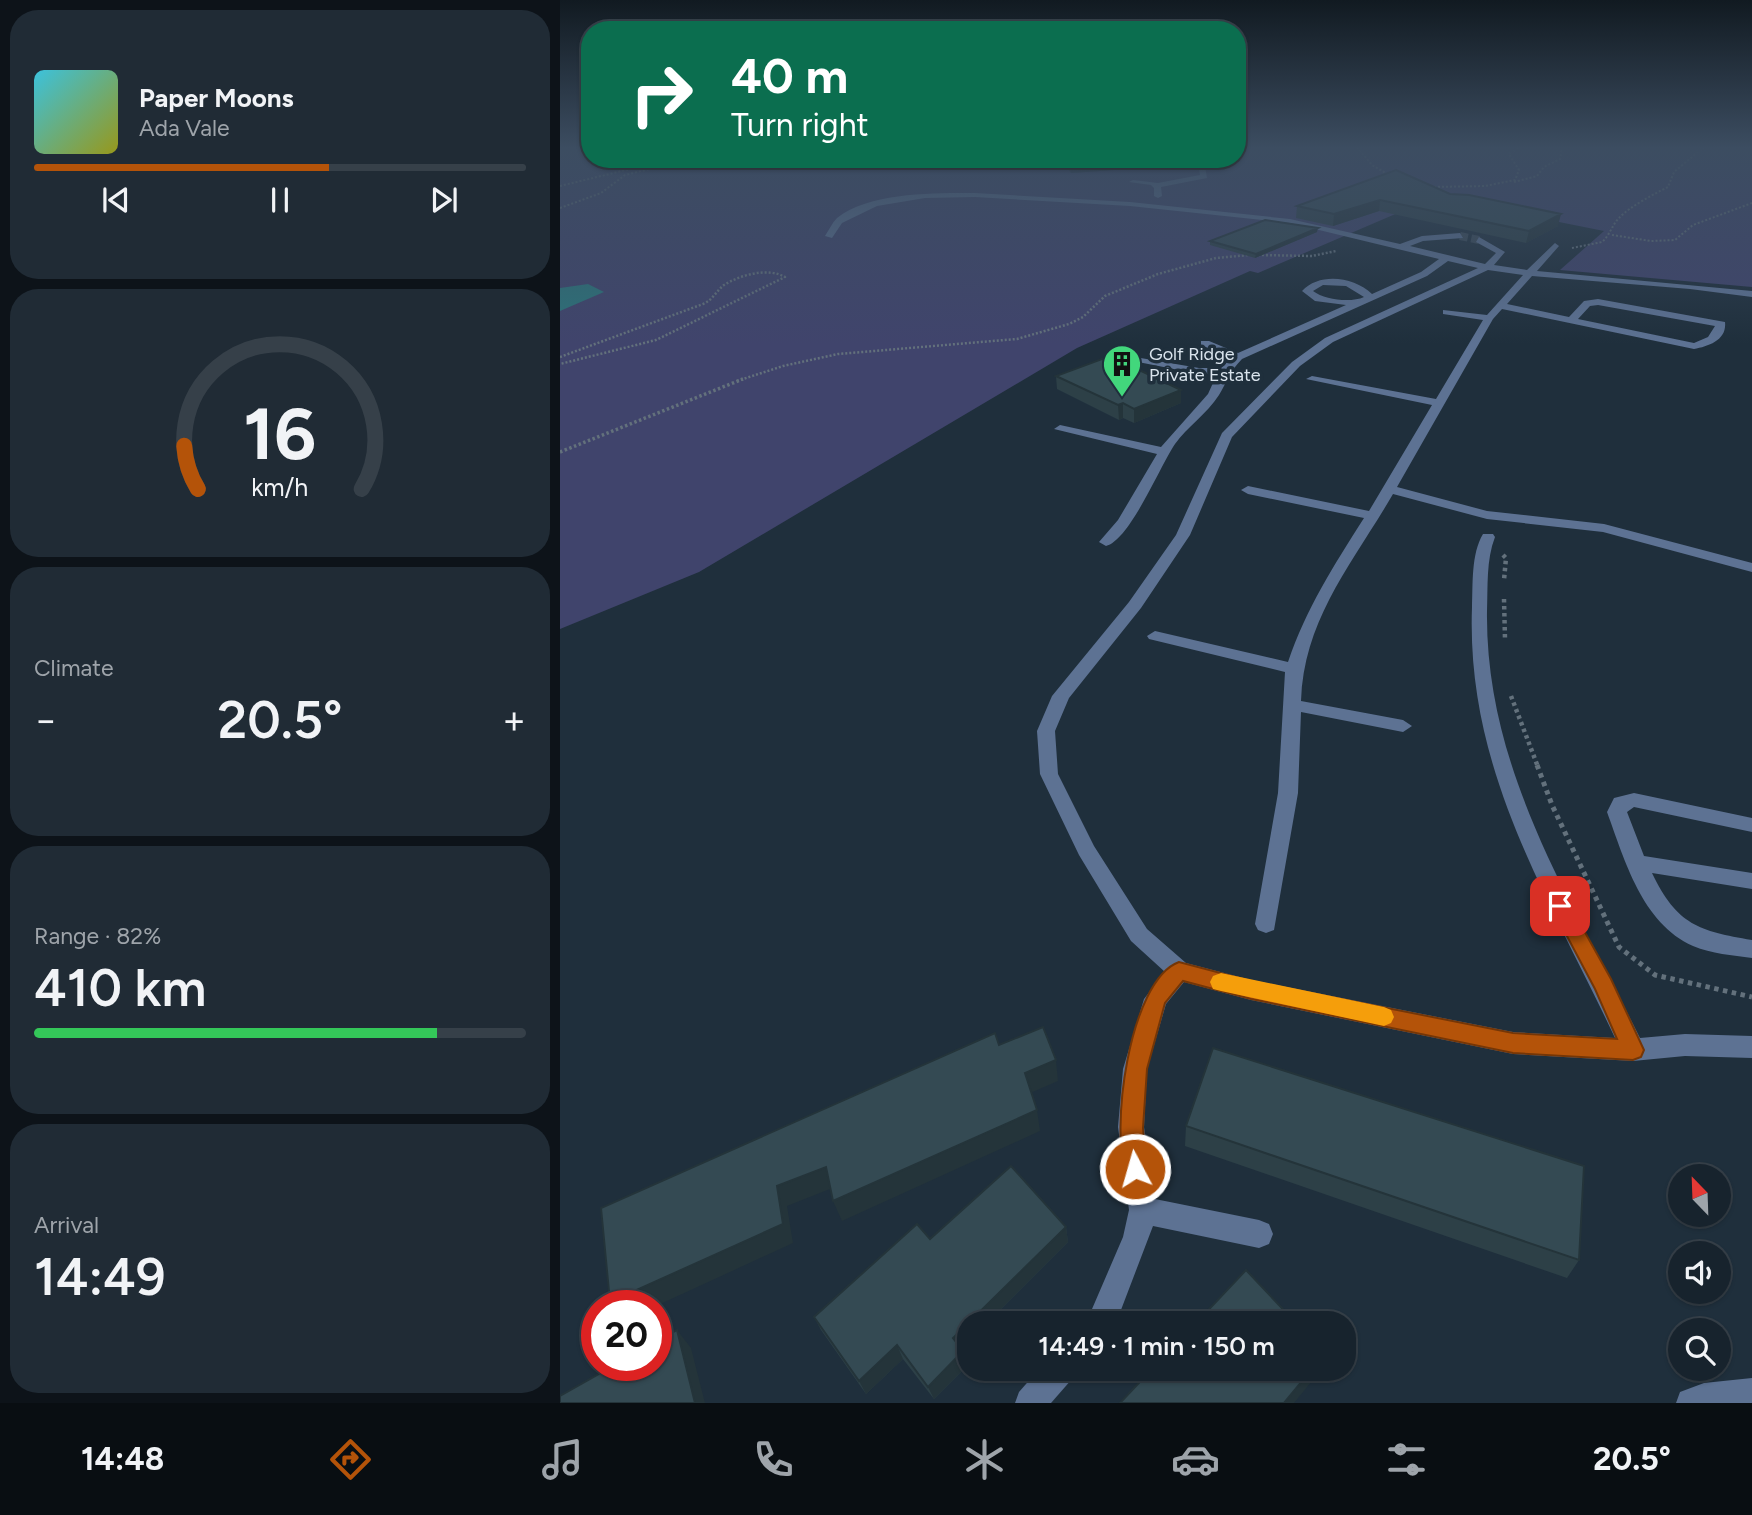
<!DOCTYPE html>
<html lang="en">
<head>
<meta charset="utf-8">
<style>
  :root { --surface:#17232d; --page:#202b35; --text:#f1f3f6; --muted:#9ea4aa; --line:#364049; --accent:#b45309 }
  body { margin:0; font-family:Figtree,sans-serif; background:var(--page); color:var(--text); height:100vh; display:flex; flex-direction:column; font-size:26px; white-space:nowrap }
  * { box-sizing:border-box; margin:0 }
  p { font-size:23px; color:var(--muted) }
  .icon { flex:none; width:38px; height:38px; fill:none; stroke:currentColor; stroke-width:2; stroke-linecap:round; stroke-linejoin:round }
  .map { position:relative; flex:1; overflow:hidden }
  .details { display:flex; flex-direction:column; gap:10px; padding:10px; background:#0d1319; width:560px }
  .details>* { flex:none }
  .guide { position:absolute; left:21px; top:21px; width:665px; height:147px; border-radius:28px; box-shadow:0 2px 5px #0004,0 0 0 2px var(--line); background:#0b6e4f; color:#fff; overflow:hidden }
  .needle { width:46px; rotate:337deg }
  .tools { position:absolute; left:1108px; top:1164px; display:grid; gap:14px }
  .tools a { display:grid; place-items:center; width:63px; height:63px; border-radius:50%; background:var(--surface); box-shadow:0 2px 5px #0004,0 0 0 2px var(--line); font-size:35px }
  .speed { position:absolute; left:21px; top:1290px; display:flex; gap:14px; font-size:35px; font-weight:700; text-align:center }
  .speed>* { display:grid; place-content:center; width:91px; height:91px; border-radius:50%; background:var(--surface); box-shadow:0 2px 5px #0004,0 0 0 2px var(--line); line-height:1 }
  .speed .limit { border:10px solid #d22; background:#fff; color:#111 }
  .pin { position:absolute; display:grid; place-items:center; width:60px; height:60px; color:#fff; margin:-30px; border-radius:14px; box-shadow:0 4px 10px #0006 }
  .me { position:absolute; width:77px; margin:-38px; rotate:354deg; stroke-linejoin:round; filter:drop-shadow(0 0 5px #0008) }
  .turn { display:flex; align-items:center; gap:24px; height:147px; padding:0 35px; font-size:32px }
  .turn .icon { width:91px; height:91px; stroke-width:2.5 }
  .turn b { display:block; font-size:49px; line-height:60px }
  .big { font-size:52px; font-weight:600; line-height:1.1 }
  .details .widget { flex:1; display:flex; flex-direction:column; justify-content:center; gap:10px; min-width:0; padding:0 24px; border-radius:28px; background:var(--page) }
  .details .dial { align-items:center; gap:0 }
  .dial svg { height:182px; overflow:visible; fill:none; stroke:var(--line); stroke-width:7; stroke-linecap:round; text-anchor:middle }
  .dial text { fill:var(--text); stroke:none }
  .song { display:flex; align-items:center; gap:21px }
  .cover { width:84px; height:84px; border-radius:10px; background:linear-gradient(135deg,hsl(190 70% 55%),hsl(60 70% 35%)) }
  .played { height:7px; border-radius:4px; background:linear-gradient(90deg,var(--accent) 60%,var(--line) 60%) }
  .keys { display:flex; justify-content:space-around; direction:ltr }
  .heat { display:flex; justify-content:space-between; align-items:center; font-size:38px; direction:ltr }
  .charge { height:10px; border-radius:5px; background:linear-gradient(90deg,#34c759 82%,var(--line) 0) }
  .trip { position:absolute; left:397px; top:1311px; width:399px; height:70px; border-radius:28px; background:var(--surface); box-shadow:0 2px 5px #0004,0 0 0 2px var(--line); font-weight:600; line-height:70px; text-align:center }
  .tab-bar { display:flex; height:112px; justify-content:space-around; align-items:center; background:#090e12; color:var(--muted) }
  .tab-bar .icon { width:49px; height:49px }
  .tab-bar .current { color:var(--accent) }
  .tab-bar b { font-size:32px; color:var(--text) }
  main { display:flex; flex:1; min-height:0 }
  .map>svg:first-child { display:block }
  .green { fill:#40446c }
  .water { fill:#2d727a }
  .lines { fill:none; stroke-linecap:round; stroke-linejoin:round }
  .minor-tunnel { stroke:#3b4a57; stroke-width:8; stroke-dasharray:8 3.5; stroke-linecap:butt }
  .path-far4 { stroke:#63717c; stroke-width:2; stroke-dasharray:2 2; stroke-linecap:butt }
  .path-far3 { stroke:#63717c; stroke-width:2.5; stroke-dasharray:2 2; stroke-linecap:butt }
  .path-far2 { stroke:#63717c; stroke-width:3.5; stroke-dasharray:2.5 2.5; stroke-linecap:butt }
  .path-far1 { stroke:#63717c; stroke-width:4.5; stroke-dasharray:3.5 3.5; stroke-linecap:butt }
  .path { stroke:#63717c; stroke-width:5; stroke-dasharray:4.5 4.5; stroke-linecap:butt }
  .minor { fill:#5d7293; fill-rule:evenodd }
  .wall { fill:#2d4047 }
  .shaded-wall { fill:#24343a }
  .building { fill:#344a53; stroke:#24343a; stroke-width:2 }
  .route { fill:#b45309; stroke:#753606; stroke-width:2 }
  .slow { fill:#f59e0b }
  .labels { text-anchor:middle; stroke-width:7; stroke-linejoin:round; paint-order:stroke }
  .far-poi-label { font-size:18px; fill:#dae4ed; stroke:#1f2f3c; text-anchor:start }
</style>
</head>
<body>
<main>
<section class="details">
<div class="widget">
<div class="song"><i class="cover"></i><div><b>Paper Moons</b><p>Ada Vale</p></div></div>
<div class="played"></div>
<div class="keys"><svg class="icon" aria-label="previous" viewBox="0 0 24 24"><path d="M18 5L8 12l10 7zM5 5v14"/></svg><svg class="icon" aria-label="pause" viewBox="0 0 24 24"><path d="M8 5v14M16 5v14"/></svg><svg class="icon" aria-label="next" viewBox="0 0 24 24"><path d="M6 5l10 7-10 7zM19 5v14"/></svg></div>
</div>
<div class="widget dial"><svg viewBox="0 0 100 80">
<path d="M14 69A42 42 0 1 1 86 69"/>
<path d="M14 69A42 42 0 0 1 8 50" stroke="#b45309"/>
<text x="50" y="56" font-size="32" font-weight="700">16</text>
<text x="50" y="72" font-size="11">km/h</text>
</svg></div>
<div class="widget"><p>Climate</p>
<div class="heat"><a>−</a><b class="big">20.5°</b><a>+</a></div>
</div>
<div class="widget"><p>Range · 82%</p><b class="big">410 km</b><div class="charge"></div></div>
<div class="widget"><p>Arrival</p><b class="big">14:49</b></div>
</section>
<div class="map">
<svg width="1192" height="1403" viewBox="0 0 1192 1403">
  <rect width="100%" height="100%" fill="#1f2f3c"/>
  <!-- green -->
  <path class="green" d="M 0,147 L 30,147 L 30,159 L 677,159 L 677,147 L 1192,147 L 1192,287 L 1000,270 L 1044,231 L 875,197 L 698,273 L 690,271 L 517,348 L 139,572 L 0,629 Z"/>
  <!-- water -->
  <path class="water" d="M 28,284 L 44,292 L 0,311 L 0,288 Z"/>
  <g class="lines">
    <!-- minor-tunnel -->
    <path class="minor-tunnel" d="M 900,236 L 919,240"/>
    <!-- path-far4 -->
    <path class="path-far4" d="M 797,147 L 812,165 L 829,175
      M 954,182 L 977,176 L 984,167 L 1000,159 L 1002,147
      M 0,186 L 111,159
      M 870,187 L 925,186 L 955,180 L 959,170 L 949,154 L 960,147
      M 0,208 L 41,193 L 65,175 L 131,159
      M 1052,235 L 1091,241 L 1115,240 L 1133,225 L 1192,203
      M 1012,248 L 1042,242 C 1050,235 1052,225 1059,218 C 1069,207 1094,194 1108,187 L 1114,172 L 1144,147"/>
    <!-- path-far3 -->
    <path class="path-far3" d="M 698,255 L 752,256 L 776,251
      M 0,357 L 143,304 C 153,300 156,291 164,285 C 180,275 208,267 225,277 L 96,340 L 0,364
      M 177,381 L 223,366 L 278,354 L 457,339 L 509,324 L 523,317 L 545,296 L 598,274 L 656,258 L 689,255"/>
    <!-- path-far2 -->
    <path class="path-far2" d="M 0,452 L 183,379"/>
    <!-- path-far1 -->
    <path class="path-far1" d="M 943,555 L 946,558 L 944,580
      M 944,599 L 945,639
      M 951,696 L 978,767"/>
    <!-- path -->
    <path class="path" d="M 977,765 L 992,805 L 1059,947 L 1095,975 L 1192,997"/>
    <!-- minor -->
    <path class="minor" d="M 628,159 L 636,159 L 645,166 L 647,178 L 601,187 L 602,196 L 598,198 L 594,196 L 594,188 L 591,185 L 569,182 L 573,180 L 598,183 L 640,175 L 639,169 Z
      M 415,193 L 570,202 L 730,219 L 840,244 L 862,236 L 900,233 L 903,238 L 863,241 L 850,246 L 925,264 L 936,253 L 916,242 L 919,237 L 945,252 L 934,265 L 967,270 L 995,243 L 999,246 L 977,271 L 1192,291 L 1192,297 L 1130,289 L 972,276 L 947,304 L 1009,317 L 1024,301 L 1038,299 L 1165,322 C 1167,340 1149,346 1134,349 L 942,309 L 933,319 L 837,487 L 927,511 L 1044,524 L 1192,563 L 1192,572 L 1043,532 L 927,519 L 833,494 C 793,563 744,618 741,701 L 843,720 L 852,726 L 843,732 L 741,712 L 738,793 L 714,930 L 706,933 L 698,930 L 695,924 L 718,793 L 725,672 L 589,639 L 587,636 L 595,631 L 728,662 C 746,609 774,565 804,518 L 688,494 L 681,490 L 688,486 L 809,511 L 872,405 L 746,379 L 752,376 L 876,399 L 923,320 L 883,314 L 883,310 L 927,315 L 963,275 L 928,270 L 773,342 L 740,366 L 672,437 L 630,535 L 581,608 L 509,698 L 495,731 L 498,774 L 534,846 L 587,929 L 626,963 L 691,980 L 953,1032 L 1055,1038 C 988,895 906,771 912,607 C 913,584 911,554 923,534 L 933,534 L 935,537 C 926,560 928,587 927,611 C 925,770 1012,901 1080,1038 L 1125,1034 L 1192,1036 L 1192,1058 L 1125,1056 L 1073,1061 L 953,1054 L 691,1000 L 624,982 L 606,1004 L 587,1069 L 584,1127 L 595,1199 L 699,1220 L 709,1224 L 713,1234 L 709,1244 L 699,1248 L 593,1226 L 556,1323 L 526,1323 L 563,1237 L 569,1210 L 558,1127 L 563,1069 L 584,999 L 605,972 L 571,941 L 519,855 L 480,774 L 477,731 L 492,696 L 569,602 L 616,535 L 662,433 L 732,362 L 765,338 L 918,268 L 888,261 L 867,276 L 682,359 C 670,371 667,382 659,395 C 647,414 627,427 615,444 C 600,466 570,540 546,546 L 539,542 L 558,520 L 597,454 L 494,429 L 500,425 L 601,447 L 648,394 L 657,374 L 639,374 L 573,361 L 568,358 L 569,356 L 639,368 L 661,368 L 671,358 L 641,345 L 641,341 L 649,341 L 678,353 L 786,305 L 755,301 L 742,291 C 760,272 794,277 812,294 L 861,272 L 879,259 L 730,223 L 570,206 L 415,197 L 365,198 L 317,206 L 282,223 L 272,238 L 265,236 C 269,230 272,223 277,218 C 309,192 376,193 415,193 ZM 763,285 L 786,286 L 804,297 C 791,303 765,300 753,291 ZM 1038,305 L 1155,326 L 1148,337 L 1134,343 L 1018,319 L 1030,306 Z
      M 1074,793 L 1192,818 L 1192,832 L 1074,807 L 1067,812 L 1084,856 L 1192,873 L 1192,889 L 1092,873 C 1117,925 1139,931 1192,940 L 1192,958 C 1172,955 1152,954 1133,946 C 1082,923 1065,861 1047,812 L 1054,798 Z
      M 480,1368 L 516,1368 L 512,1379 L 491,1403 L 455,1403 L 459,1392 Z
      M 1192,1378 L 1192,1403 L 1116,1403 L 1120,1392 L 1144,1383 Z"/>
  </g>
  <!-- wall -->
  <path class="wall" d="M 500,159 L 553,159 L 554,170 L 511,173 Z
    M 890,194 L 998,226 L 966,243 L 819,211 L 773,226 L 736,218 L 737,206 Z
    M 757,232 L 695,258 L 650,245 L 650,241 Z
    M 496,376 L 621,403 L 574,423 L 563,418 L 559,420 L 497,389 Z
    M 626,1126 L 1019,1260 L 1007,1278 L 625,1146 Z
    M 506,1227 L 508,1242 L 427,1323 L 410,1323 L 401,1348 L 408,1365 L 374,1399 L 343,1359 L 306,1394 L 261,1330 L 254,1317 L 370,1239 Z"/>
  <!-- shaded-wall -->
  <path class="shaded-wall" d="M 553,159 L 554,170 L 511,173 L 510,160 Z
    M 820,200 L 819,211 L 773,226 L 774,214 Z
    M 1001,214 L 998,226 L 966,243 L 969,231 Z
    M 758,228 L 757,232 L 695,258 L 696,254 Z
    M 621,390 L 621,403 L 574,423 L 574,409 Z
    M 563,403 L 563,418 L 559,420 L 558,405 Z
    M 496,1060 L 498,1081 L 468,1094 L 465,1073 Z
    M 477,1110 L 480,1131 L 282,1221 L 273,1201 Z
    M 266,1167 L 275,1187 L 227,1206 L 233,1243 L 96,1306 L 53,1306 L 50,1302 L 217,1186 Z
    M 506,1227 L 508,1242 L 427,1323 L 410,1323 L 410,1340 L 398,1352 L 393,1338 Z
    M 117,1330 L 131,1348 L 145,1403 L 135,1403 Z
    M 337,1345 L 343,1359 L 306,1394 L 299,1381 Z
    M 403,1351 L 408,1365 L 374,1399 L 368,1387 Z
    M 753,1368 L 761,1368 L 760,1371 L 734,1403 L 724,1403 Z"/>
  <!-- building -->
  <path class="building" d="M 836,170 L 890,194 L 909,195 L 1001,214 L 969,231 L 820,200 L 774,214 L 737,206 Z
    M 705,220 L 758,228 L 696,254 L 650,241 Z
    M 550,356 L 621,390 L 574,409 L 563,403 L 558,405 L 496,376 Z
    M 483,1027 L 496,1060 L 465,1073 L 477,1110 L 273,1201 L 266,1167 L 217,1186 L 223,1224 L 50,1302 L 41,1208 L 435,1033 L 439,1045 Z
    M 653,1048 L 1024,1166 L 1019,1260 L 626,1126 Z
    M 451,1166 L 506,1227 L 393,1338 L 403,1351 L 368,1387 L 337,1345 L 299,1381 L 254,1317 L 357,1224 L 370,1239 Z
    M 686,1270 L 736,1323 L 636,1323 Z
    M 117,1330 L 135,1403 L 0,1403 L 0,1396 L 55,1365 L 96,1365 L 96,1342 Z
    M 593,1368 L 753,1368 L 724,1403 L 560,1403 Z"/>
  <!-- sky -->
  <linearGradient id="sky" x2="0" y2="1"><stop stop-color="#111a21"/><stop offset="0.43" stop-color="#3c4d61"/><stop offset="1" stop-color="#3c4d61" stop-opacity="0"/></linearGradient>
  <rect width="1192" height="344" fill="url(#sky)"/>
  <!-- route -->
  <path class="route" d="M 1000,898 L 1007,900 L 1051,979 L 1084,1050 L 1081,1057 L 1073,1060 L 953,1053 L 691,999 L 623,981 L 605,1003 L 587,1069 L 583,1128 L 587,1169 L 584,1177 L 575,1181 L 567,1177 C 549,1133 569,980 619,962 L 691,981 L 953,1033 L 1057,1039 L 1035,989 L 991,906 L 994,900 Z"/>
  <!-- slow -->
  <path class="slow" d="M 661,973 L 824,1007 L 831,1010 L 834,1017 L 831,1023 L 824,1026 L 661,991 L 653,989 L 650,982 L 653,976 Z"/>
  <!-- icons -->
  <defs>
    <g id="building-pin" transform="scale(2.0125)"><path d="M0 17L-7.5 6A9.5 9.5 0 1 1 7.5 6Z" fill="#42d77c" stroke="#1f2f3c"/><path d="M-4-6H4V6H1V3H-1V6H-4ZM-2.5-4.3h1.7v1.8h-1.7ZM.8-4.3h1.7v1.8H.8ZM-2.5-1h1.7V.8h-1.7ZM.8-1h1.7V.8H.8Z" fill="#111"/></g>
  </defs>
  <g fill-rule="evenodd">
    <use href="#building-pin" x="562" y="364"/>
  </g>
  <g class="labels">
    <!-- far-poi labels -->
    <g class="far-poi-label">
      <text x="589" y="360">Golf Ridge<tspan x="589" dy="21">Private Estate</tspan></text>
    </g>
  </g>
</svg>
<div class="tools">
<a><svg class="needle" viewBox="-14 -14 28 28"><path d="M0-13l5 13h-10z" fill="#e53935"/><path d="M0 13l5-13h-10z" fill="#9ea4aa"/></svg></a>
<a><svg class="icon" aria-label="sound" viewBox="0 0 24 24"><path d="M4 9h4l5-4v14l-5-4H4zM17 9q2 3 0 6"/></svg></a>
<a><svg class="icon" aria-label="search" viewBox="0 0 24 24"><circle cx="10" cy="10" r="6"/><path d="M15 15l6 6"/></svg></a>
</div>
<div class="speed"><div class="limit">20</div></div>
<div class="pin" style="left:1000px;top:906px;background:#d93025"><svg class="icon" aria-label="arrive" viewBox="0 0 24 24"><path d="M6 21V4h12l-3 4 3 4H6"/></svg></div>
<svg class="me" style="left:575px;top:1169px" viewBox="-20 -20 40 40"><circle r="17" fill="#b45309" stroke="#fff" stroke-width="3"/><path d="M0-11L8 9 0 5-8 9z" fill="#fff"/></svg>
<div class="trip">14:49 · 1 min · 150 m</div>
<div class="guide">
<div class="turn"><svg class="icon" aria-label="right" viewBox="0 0 24 24"><path d="M7 20v-9h11M14 6l5 5-5 5"/></svg><div><b>40 m</b>Turn right</div></div>
</div>
</div>
</main>
<nav class="tab-bar">
<b>14:48</b>
<svg class="icon current" aria-label="directions" viewBox="0 0 24 24"><path d="M12 3l9 9-9 9-9-9zM9 14v-3h6M13 9l2 2-2 2"/></svg>
<svg class="icon" aria-label="music" viewBox="0 0 24 24"><path d="M9 18V5l10-2v13"/><circle cx="6" cy="18" r="3"/><circle cx="16" cy="16" r="3"/></svg>
<svg class="icon" aria-label="phone" viewBox="0 0 24 24"><path d="M5 4h4l2 5-3 2q2 4 5 5l2-3 5 2v4C11 20 4 13 5 4z"/></svg>
<svg class="icon" aria-label="climate" viewBox="0 0 24 24"><path d="M12 3v18M4 7l16 10M4 17L20 7"/></svg>
<svg class="icon" aria-label="car" viewBox="0 0 24 24"><path d="M5 17H2v-5l4-1 3-4h7l3 4 3 1v5h-3M9 17h6M6 11h13"/><circle cx="7" cy="17" r="2"/><circle cx="17" cy="17" r="2"/></svg>
<svg class="icon" aria-label="filters" viewBox="0 0 24 24"><path d="M4 7h16M4 17h16"/><circle cx="9" cy="7" r="2"/><circle cx="15" cy="17" r="2"/></svg>
<b>20.5°</b>
</nav>
</body>
</html>
